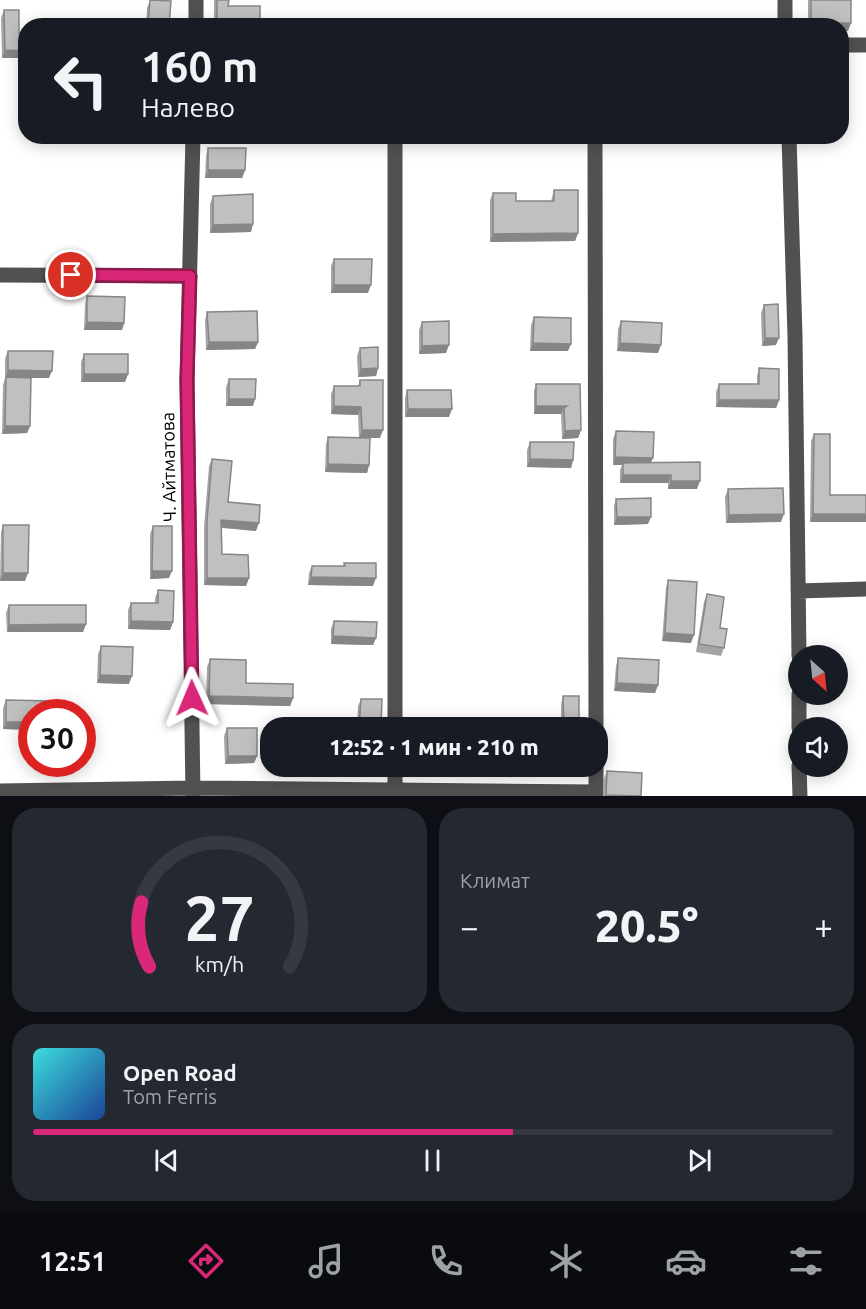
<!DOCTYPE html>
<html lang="ru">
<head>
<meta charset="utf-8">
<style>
  :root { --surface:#171b24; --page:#242831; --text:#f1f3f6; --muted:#9ea1a6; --line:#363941; --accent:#db2777 }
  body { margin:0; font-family:Ubuntu,sans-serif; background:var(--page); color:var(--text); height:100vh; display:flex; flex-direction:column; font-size:22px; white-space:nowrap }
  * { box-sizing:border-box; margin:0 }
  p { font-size:20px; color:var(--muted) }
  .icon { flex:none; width:33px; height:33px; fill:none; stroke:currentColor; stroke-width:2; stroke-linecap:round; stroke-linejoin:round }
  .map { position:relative; height:796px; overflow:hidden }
  .panel { display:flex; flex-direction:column; gap:12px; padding:12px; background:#0d0f14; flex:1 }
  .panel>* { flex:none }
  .top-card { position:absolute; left:18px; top:18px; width:831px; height:126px; border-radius:24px; box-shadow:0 3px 15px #0003; background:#171b24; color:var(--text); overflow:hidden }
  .needle { width:39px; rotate:153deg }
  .tools { position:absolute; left:788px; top:645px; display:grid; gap:12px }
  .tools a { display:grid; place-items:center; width:60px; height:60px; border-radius:50%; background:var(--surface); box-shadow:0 3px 15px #0003; font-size:30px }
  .speed { position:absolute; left:18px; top:699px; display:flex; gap:12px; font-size:30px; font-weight:700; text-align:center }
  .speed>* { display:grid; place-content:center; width:78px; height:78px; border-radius:50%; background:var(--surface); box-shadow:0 3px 15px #0003; line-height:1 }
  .speed .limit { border:9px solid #d22; background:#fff; color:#111 }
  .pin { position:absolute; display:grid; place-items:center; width:51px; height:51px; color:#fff; margin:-26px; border:3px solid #fff; border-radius:50%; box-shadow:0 2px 6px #0007 }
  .me { position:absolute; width:66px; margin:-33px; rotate:359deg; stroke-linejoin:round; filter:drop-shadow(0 0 4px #0008) }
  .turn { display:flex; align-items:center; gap:21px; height:126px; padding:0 24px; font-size:27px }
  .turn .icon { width:78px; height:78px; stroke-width:2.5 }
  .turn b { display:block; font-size:42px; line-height:51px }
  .big { font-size:45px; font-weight:800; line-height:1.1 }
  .panel .tile { flex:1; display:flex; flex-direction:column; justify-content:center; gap:9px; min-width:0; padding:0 21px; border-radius:24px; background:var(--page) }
  .panel .dial { align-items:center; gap:0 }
  .dial svg { height:156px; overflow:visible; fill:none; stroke:var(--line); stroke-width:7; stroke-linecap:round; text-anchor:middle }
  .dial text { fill:var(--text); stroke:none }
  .song { display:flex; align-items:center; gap:18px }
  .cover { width:72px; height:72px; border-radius:9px; background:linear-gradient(135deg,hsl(180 70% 55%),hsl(220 70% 35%)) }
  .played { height:6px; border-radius:3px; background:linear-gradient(90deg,var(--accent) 60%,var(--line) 60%) }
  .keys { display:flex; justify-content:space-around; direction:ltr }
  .heat { display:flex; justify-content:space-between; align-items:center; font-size:33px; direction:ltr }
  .panel .tiles { flex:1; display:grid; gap:12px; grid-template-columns:1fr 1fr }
  .tile:last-child { grid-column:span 2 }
  .trip { position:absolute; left:260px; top:717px; width:348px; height:60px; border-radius:24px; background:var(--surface); box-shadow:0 3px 15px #0003; font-weight:800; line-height:60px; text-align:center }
  .menu { display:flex; height:96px; justify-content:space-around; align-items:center; background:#090b0e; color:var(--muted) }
  .menu .icon { width:42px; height:42px }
  .menu .selected { color:var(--accent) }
  .menu b { font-size:27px; color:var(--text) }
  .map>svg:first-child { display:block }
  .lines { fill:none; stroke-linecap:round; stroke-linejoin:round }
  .minor { stroke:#515151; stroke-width:15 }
  .wall { fill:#a5a5a5 }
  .shaded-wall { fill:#868686 }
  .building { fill:#c0c0c0; stroke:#868686; stroke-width:1.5 }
  .route-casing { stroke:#8e194d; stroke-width:15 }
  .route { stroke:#db2777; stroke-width:10 }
  .labels { text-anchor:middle; stroke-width:6; stroke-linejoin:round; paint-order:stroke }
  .street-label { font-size:18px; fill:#000; stroke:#fff }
</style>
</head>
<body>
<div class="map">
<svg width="866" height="796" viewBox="0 0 866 796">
  <rect width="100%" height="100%" fill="#fff"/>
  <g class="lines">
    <!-- minor -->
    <path class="minor" d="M 785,0 L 785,26
      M 196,26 L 196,0
      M 842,45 L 866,45
      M 395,136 L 395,728
      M 595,136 L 596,728
      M 789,136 L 795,336 L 799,656
      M 0,275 L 190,276
      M 798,591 L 866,589
      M 799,694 L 799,728
      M 395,766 L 395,796
      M 799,766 L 800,796
      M 0,791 L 193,788 L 596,792
      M 193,796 L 187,380 L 193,136
      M 596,796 L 596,766"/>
  </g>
  <!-- wall -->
  <path class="wall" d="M 150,0 L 169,26 L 146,26 L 147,8 Z
    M 214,0 L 229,0 L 228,6 L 259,26 L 214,26 Z
    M 808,0 L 851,0 L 848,31 L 842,31 L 842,26 L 808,26 Z
    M 4,10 L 19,34 L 26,34 L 26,58 L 2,58 L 1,18 Z
    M 208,148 L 245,170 L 242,178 L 205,178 L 206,156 Z
    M 554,190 L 578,233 L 575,241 L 490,242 L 490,200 L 493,193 L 516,201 L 551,201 Z
    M 213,196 L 251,232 L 210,233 L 210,204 Z
    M 334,259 L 368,293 L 331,293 L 331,266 Z
    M 87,296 L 124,323 L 122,330 L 84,330 L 85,304 Z
    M 764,305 L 776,345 L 762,346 L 761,313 Z
    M 207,312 L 258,342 L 255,349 L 206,350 L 205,320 Z
    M 534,317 L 568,351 L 530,351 L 531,325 Z
    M 621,321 L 658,353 L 617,351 L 618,329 Z
    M 422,322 L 446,353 L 419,354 L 419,330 Z
    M 360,348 L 378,368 L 376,376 L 358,377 L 357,356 Z
    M 8,351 L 49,378 L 31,378 L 30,426 L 27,433 L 2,434 L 3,385 L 5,378 L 5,358 Z
    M 84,354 L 128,374 L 125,382 L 81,382 L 81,362 Z
    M 759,368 L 779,400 L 776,408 L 716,407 L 716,392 L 719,384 L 757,384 L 757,376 Z
    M 229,379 L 253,406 L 226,406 L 226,387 Z
    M 360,380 L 380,438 L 370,438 L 369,465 L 367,473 L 325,472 L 326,444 L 328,437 L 359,437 L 358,415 L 331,414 L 331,394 L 334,386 L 358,386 Z
    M 536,384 L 580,384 L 581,430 L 578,438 L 562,439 L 561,414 L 534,414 L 534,391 Z
    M 407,390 L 449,417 L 405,417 L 405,398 Z
    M 616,431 L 651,462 L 697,489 L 668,489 L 668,483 L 620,483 L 620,470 L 622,465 L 613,465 L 613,439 Z
    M 814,434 L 830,495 L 866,495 L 866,522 L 810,522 L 811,441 Z
    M 530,442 L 573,460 L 571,468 L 527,467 L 527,450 Z
    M 212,459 L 228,502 L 256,531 L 222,528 L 222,554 L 249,578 L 246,586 L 204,585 L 204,527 L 209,466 Z
    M 728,489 L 781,522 L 726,523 L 725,497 Z
    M 616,499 L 648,524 L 614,525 L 614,506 Z
    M 3,525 L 25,581 L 0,581 L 1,532 Z
    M 153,526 L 169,578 L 150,579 L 150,534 Z
    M 344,563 L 373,586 L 308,585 L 309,573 L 312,566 L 343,566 Z
    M 668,580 L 691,643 L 662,641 L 666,588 Z
    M 158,590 L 173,622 L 170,630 L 128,629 L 128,610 L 131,603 L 155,603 L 155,598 Z
    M 707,594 L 720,628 L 724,648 L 721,656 L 696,652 L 704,602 Z
    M 9,605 L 86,624 L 83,632 L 7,632 L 6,613 Z
    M 334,621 L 376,638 L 373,645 L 331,644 L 331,629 Z
    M 101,646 L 129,684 L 97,683 L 98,654 Z
    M 618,658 L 658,685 L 655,693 L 614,691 L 616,666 Z
    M 210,659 L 246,683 L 293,698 L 290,706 L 206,704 L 207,667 Z
    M 563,696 L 579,728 L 561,728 L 561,704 Z
    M 361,699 L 381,728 L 357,728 L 358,706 Z
    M 6,700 L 32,712 L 32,730 L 3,729 L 3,708 Z
    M 227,728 L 257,756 L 254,763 L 225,764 L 224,736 Z
    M 607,771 L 641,796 L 603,796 L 604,779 Z"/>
  <!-- shaded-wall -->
  <path class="shaded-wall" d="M 217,21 L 260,21 L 259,26 L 215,26 Z
    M 811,23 L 851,23 L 848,31 L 842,31 L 842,26 L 810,26 Z
    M 5,50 L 26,51 L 26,58 L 2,58 Z
    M 208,170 L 245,170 L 242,178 L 205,178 Z
    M 253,224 L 251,232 L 210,233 L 213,225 Z
    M 578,233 L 575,241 L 490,242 L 493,234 Z
    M 334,285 L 371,285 L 368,293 L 331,293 Z
    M 87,322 L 124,323 L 122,330 L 84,330 Z
    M 765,338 L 779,338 L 776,345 L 762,346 Z
    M 209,342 L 258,342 L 255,349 L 206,350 Z
    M 533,343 L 571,344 L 568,351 L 530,351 Z
    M 620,343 L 661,345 L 658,353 L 617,351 Z
    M 449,345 L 446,353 L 419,354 L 422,346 Z
    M 378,368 L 376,376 L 358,377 L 361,369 Z
    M 8,370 L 52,371 L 49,378 L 5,378 Z
    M 84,374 L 128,374 L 125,382 L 81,382 Z
    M 229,399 L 255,399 L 253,406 L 226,406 Z
    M 719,400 L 779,400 L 776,408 L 716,407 Z
    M 334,406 L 361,407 L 358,415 L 331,414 Z
    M 536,406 L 567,406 L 564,408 L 561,414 L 534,414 Z
    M 408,409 L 452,409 L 449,417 L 405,417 Z
    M 5,426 L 30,426 L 27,433 L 2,434 Z
    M 362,430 L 383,430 L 380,438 L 359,438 Z
    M 581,430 L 578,438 L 562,439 L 565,431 Z
    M 615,457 L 653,458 L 650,465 L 623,463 L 622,465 L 613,465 Z
    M 530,459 L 573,460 L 571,468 L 527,467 Z
    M 328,464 L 369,465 L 367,473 L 325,472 Z
    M 623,475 L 671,475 L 668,483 L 620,483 Z
    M 671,481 L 700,481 L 697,489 L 668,489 Z
    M 784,514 L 781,522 L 726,523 L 729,515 Z
    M 813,514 L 866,514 L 866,522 L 810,522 Z
    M 617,517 L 651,517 L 648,524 L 614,525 Z
    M 221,520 L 259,523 L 256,531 L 218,527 Z
    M 152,571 L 172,571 L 169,578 L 150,579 Z
    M 3,573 L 28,573 L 25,581 L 0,581 Z
    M 311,577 L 376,578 L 373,586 L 308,585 Z
    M 207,578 L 249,578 L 246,586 L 204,585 Z
    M 131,621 L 173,622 L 170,630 L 128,629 Z
    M 86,624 L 83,632 L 7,632 L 9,625 Z
    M 665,633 L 694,635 L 691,643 L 662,641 Z
    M 333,636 L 376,638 L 373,645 L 331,644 Z
    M 100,675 L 132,676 L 129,684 L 97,683 Z
    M 617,683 L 658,685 L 655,693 L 614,691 Z
    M 209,696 L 293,698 L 290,706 L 206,704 Z
    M 6,722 L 32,722 L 32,730 L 3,729 Z
    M 228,756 L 257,756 L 254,763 L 225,764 Z"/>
  <!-- building -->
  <path class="building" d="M 150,0 L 171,1 L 169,26 L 148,26 Z
    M 217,0 L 229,0 L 228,6 L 260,6 L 260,21 L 217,21 Z
    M 811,0 L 851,0 L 851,23 L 811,23 Z
    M 4,10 L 19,10 L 19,34 L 26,34 L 26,51 L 5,50 Z
    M 208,148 L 246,148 L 245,170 L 208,170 Z
    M 554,190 L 578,190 L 578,233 L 493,234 L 493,193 L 516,193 L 516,201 L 554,201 Z
    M 253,194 L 253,224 L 213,225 L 213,196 Z
    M 334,259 L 372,259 L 371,285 L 334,285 Z
    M 87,296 L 125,297 L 124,323 L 87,322 Z
    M 778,304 L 779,338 L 765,338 L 764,305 Z
    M 257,311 L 258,342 L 209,342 L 207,312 Z
    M 534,317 L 571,318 L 571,344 L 533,343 Z
    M 449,321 L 449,345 L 422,346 L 422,322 Z
    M 621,321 L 662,323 L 661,345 L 620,343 Z
    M 378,347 L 378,368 L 361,369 L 360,348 Z
    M 8,351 L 53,351 L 52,371 L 8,370 Z
    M 84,354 L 128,354 L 128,374 L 84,374 Z
    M 759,368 L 779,369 L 779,400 L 719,400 L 719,384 L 759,384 Z
    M 6,377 L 31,378 L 30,426 L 5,426 Z
    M 229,379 L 256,379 L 255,399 L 229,399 Z
    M 360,380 L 383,380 L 383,430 L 362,430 L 361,407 L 334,406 L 334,386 L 360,386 Z
    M 536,384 L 580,384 L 581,430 L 565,431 L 564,408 L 567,406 L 536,406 Z
    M 407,390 L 451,390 L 452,409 L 408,409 Z
    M 616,431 L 654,432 L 653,458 L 615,457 Z
    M 814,434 L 830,434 L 830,495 L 866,495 L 866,514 L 813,514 Z
    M 328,437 L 370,438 L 369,465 L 328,464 Z
    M 530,442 L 574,442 L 573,460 L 530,459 Z
    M 212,459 L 232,461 L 228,502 L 260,505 L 259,523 L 221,520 L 222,554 L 248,555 L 249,578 L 207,578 L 207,520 Z
    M 700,462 L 700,481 L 671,481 L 671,475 L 623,475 L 623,463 Z
    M 783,488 L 784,514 L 729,515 L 728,489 Z
    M 651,498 L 651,517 L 617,517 L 616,499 Z
    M 3,525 L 29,525 L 28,573 L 3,573 Z
    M 153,526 L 172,526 L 172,571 L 152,571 Z
    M 344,563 L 376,563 L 376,578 L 311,577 L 312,566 L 345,566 Z
    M 668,580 L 697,582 L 694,635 L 665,633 Z
    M 158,590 L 174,591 L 173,622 L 131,621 L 131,603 L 158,603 Z
    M 707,594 L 724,597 L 720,628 L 727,629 L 724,648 L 699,644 Z
    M 9,605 L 86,605 L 86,624 L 9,625 Z
    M 334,621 L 377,622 L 376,638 L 333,636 Z
    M 101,646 L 133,647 L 132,676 L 100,675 Z
    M 618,658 L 659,660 L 658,685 L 617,683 Z
    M 210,659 L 246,660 L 246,683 L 293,684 L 293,698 L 209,696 Z
    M 563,696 L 579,696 L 579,728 L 564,728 Z
    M 361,699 L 382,699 L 381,728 L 359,728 Z
    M 6,700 L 53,701 L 53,712 L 32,712 L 32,722 L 6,722 Z
    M 227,728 L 257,728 L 257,756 L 228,756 Z
    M 607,771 L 642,773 L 641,796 L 606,795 Z"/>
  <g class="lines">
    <!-- route casing -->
    <g class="route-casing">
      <path id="route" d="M 71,275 L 190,276 L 187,380 L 192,698"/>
    </g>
    <!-- route -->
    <use href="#route" class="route"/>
  </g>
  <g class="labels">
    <!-- street labels -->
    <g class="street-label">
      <text transform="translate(169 467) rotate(-91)" y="6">Ч. Айтматова</text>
    </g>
  </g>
</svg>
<div class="tools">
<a><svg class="needle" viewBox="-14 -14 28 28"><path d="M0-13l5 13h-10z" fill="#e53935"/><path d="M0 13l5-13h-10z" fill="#9ea1a6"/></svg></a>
<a><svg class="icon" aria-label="sound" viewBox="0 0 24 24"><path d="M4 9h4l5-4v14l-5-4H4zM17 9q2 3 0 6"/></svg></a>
</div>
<div class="speed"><div class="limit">30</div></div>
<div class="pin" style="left:71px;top:275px;background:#d93025"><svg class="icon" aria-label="arrive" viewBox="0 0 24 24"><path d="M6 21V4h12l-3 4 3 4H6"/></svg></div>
<svg class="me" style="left:192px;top:698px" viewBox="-20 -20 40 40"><path d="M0-17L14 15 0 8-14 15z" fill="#db2777" stroke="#fff" stroke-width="4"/></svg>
<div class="trip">12:52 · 1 мин · 210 m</div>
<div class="top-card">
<div class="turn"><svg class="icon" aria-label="left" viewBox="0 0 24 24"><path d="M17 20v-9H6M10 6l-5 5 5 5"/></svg><div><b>160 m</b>Налево</div></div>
</div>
</div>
<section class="panel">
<div class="tiles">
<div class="tile dial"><svg viewBox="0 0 100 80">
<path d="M14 69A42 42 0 1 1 86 69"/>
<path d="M14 69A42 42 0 0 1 10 36" stroke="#db2777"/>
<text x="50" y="56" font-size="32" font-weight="700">27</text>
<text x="50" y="72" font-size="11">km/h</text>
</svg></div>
<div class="tile"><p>Климат</p>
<div class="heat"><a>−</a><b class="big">20.5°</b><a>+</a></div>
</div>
<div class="tile">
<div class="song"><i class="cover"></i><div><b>Open Road</b><p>Tom Ferris</p></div></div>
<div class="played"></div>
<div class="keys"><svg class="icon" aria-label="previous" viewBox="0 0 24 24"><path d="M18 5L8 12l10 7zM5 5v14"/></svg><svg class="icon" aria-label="pause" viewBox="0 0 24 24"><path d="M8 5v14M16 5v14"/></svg><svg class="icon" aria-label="next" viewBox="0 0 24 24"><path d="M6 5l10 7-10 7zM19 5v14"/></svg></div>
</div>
</div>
</section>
<nav class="menu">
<b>12:51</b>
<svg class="icon selected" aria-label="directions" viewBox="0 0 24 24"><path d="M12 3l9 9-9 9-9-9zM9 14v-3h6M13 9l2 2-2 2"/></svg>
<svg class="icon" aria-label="music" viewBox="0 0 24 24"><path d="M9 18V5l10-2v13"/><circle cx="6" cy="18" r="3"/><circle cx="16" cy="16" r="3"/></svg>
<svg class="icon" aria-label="phone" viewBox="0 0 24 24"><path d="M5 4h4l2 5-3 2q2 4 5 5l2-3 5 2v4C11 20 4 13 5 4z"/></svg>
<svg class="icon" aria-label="climate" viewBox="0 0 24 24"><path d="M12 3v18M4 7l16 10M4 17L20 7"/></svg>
<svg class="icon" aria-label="car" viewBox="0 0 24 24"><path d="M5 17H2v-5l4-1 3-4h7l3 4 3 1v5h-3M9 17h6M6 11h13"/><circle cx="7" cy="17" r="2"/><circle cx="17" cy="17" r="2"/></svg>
<svg class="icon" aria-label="filters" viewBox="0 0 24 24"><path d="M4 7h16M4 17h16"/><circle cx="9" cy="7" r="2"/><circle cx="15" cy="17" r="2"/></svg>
</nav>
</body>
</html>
